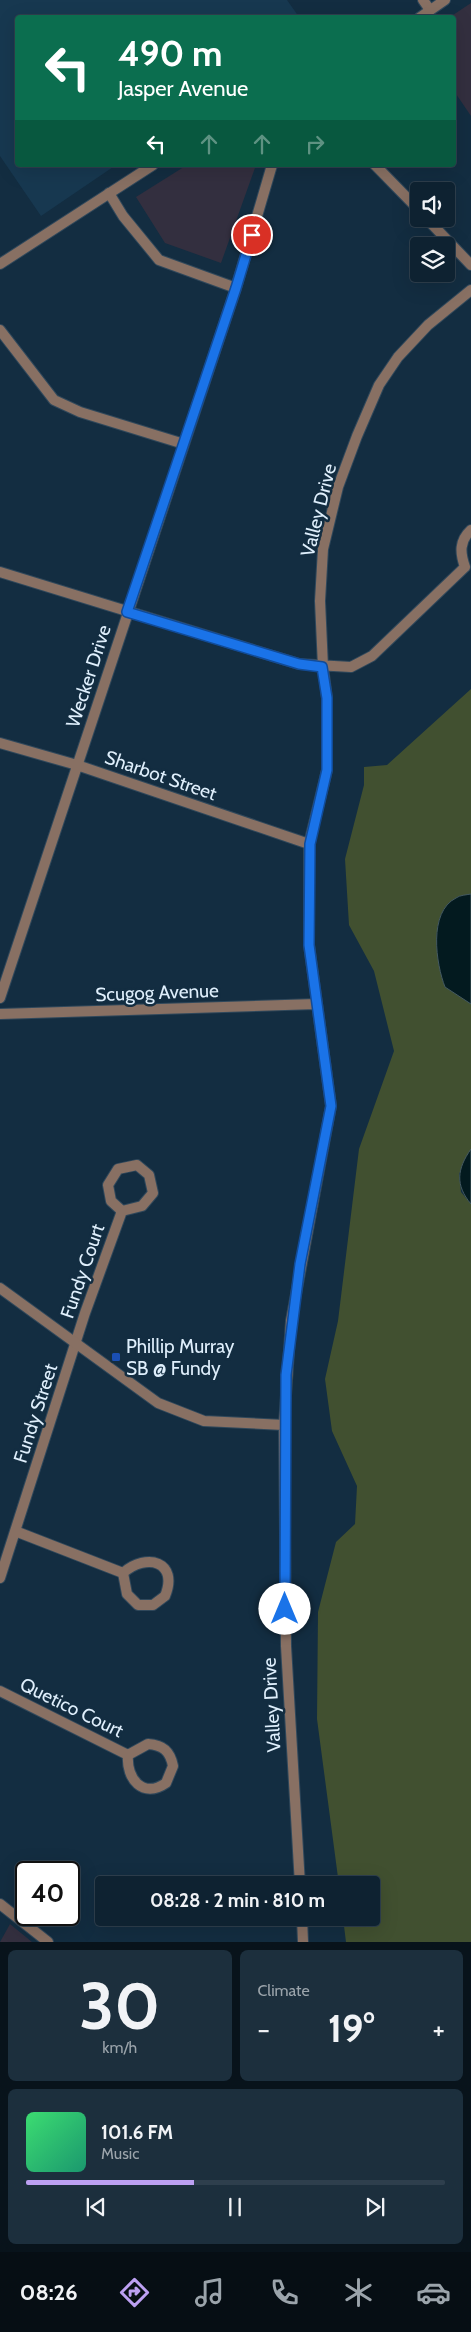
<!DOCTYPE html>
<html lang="en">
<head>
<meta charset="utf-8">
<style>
  :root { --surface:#0e2231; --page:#1c2f3d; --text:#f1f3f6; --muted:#9ba4ab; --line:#2e3f4d; --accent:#bca0f2 }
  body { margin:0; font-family:Cabin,sans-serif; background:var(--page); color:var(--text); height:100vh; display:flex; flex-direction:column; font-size:19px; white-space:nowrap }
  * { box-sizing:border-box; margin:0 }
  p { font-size:16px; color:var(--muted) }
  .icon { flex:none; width:28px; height:28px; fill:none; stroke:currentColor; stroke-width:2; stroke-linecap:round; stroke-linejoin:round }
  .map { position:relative; height:1942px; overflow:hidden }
  .sheet { display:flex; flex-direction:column; gap:8px; padding:8px; background:#08131b; flex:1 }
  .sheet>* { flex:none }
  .hud { position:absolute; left:15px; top:15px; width:441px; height:152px; border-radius:5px; box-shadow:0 5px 20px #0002,0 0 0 1px var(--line); background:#0b6e4f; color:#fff; overflow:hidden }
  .buttons { position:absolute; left:410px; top:182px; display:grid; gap:10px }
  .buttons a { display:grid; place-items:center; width:45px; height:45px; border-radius:5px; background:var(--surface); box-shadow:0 5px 20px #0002,0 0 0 1px var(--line); font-size:25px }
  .speed { position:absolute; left:15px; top:1861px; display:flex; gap:10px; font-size:25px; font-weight:700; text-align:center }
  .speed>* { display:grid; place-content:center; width:65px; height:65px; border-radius:50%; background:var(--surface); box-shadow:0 5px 20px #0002,0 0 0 1px var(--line); line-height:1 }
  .speed .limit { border:2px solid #111; border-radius:8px; background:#fff; color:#111 }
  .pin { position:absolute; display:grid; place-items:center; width:42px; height:42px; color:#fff; margin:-21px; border:2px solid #fff; border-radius:50%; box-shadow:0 1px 5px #0007 }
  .me { position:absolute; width:55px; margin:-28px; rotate:0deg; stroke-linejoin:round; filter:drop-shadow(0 0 4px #0008) }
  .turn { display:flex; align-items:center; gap:18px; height:105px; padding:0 20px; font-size:22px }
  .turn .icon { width:65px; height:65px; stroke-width:2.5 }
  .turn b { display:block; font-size:35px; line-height:42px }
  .lanes { display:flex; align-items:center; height:48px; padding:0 20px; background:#0003; justify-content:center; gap:25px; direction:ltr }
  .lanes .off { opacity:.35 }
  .big { font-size:38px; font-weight:700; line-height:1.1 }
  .sheet .card { flex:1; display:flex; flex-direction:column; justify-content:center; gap:8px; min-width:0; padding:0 18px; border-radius:8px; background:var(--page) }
  .sheet .dial { align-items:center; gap:0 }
  .dial b { font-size:65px; line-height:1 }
  .song { display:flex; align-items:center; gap:15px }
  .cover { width:60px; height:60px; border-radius:8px; background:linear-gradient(135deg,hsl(140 70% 55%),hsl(160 70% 35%)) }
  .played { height:5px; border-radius:2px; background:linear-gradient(90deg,var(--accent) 40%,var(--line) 40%) }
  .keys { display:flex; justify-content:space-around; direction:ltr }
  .heat { display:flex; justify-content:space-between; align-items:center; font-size:28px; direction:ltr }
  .sheet .tiles { flex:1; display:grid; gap:8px; grid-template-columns:1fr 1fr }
  .card:last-child { grid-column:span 2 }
  .trip { position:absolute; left:95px; top:1876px; width:285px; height:50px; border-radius:5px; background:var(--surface); box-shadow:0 5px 20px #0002,0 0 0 1px var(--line); font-weight:700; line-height:50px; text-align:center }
  .tab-bar { display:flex; height:80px; justify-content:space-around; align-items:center; background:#060e14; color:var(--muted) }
  .tab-bar .icon { width:35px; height:35px }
  .tab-bar .active { color:var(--accent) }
  .tab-bar b { font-size:22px; color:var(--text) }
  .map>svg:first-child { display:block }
  .commercial { fill:#332f3f }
  .built { fill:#173850 }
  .green { fill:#415030 }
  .water { fill:#031a1f; stroke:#455a61 }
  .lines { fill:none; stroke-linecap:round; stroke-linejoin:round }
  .minor-casing { stroke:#30485b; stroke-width:12 }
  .tertiary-casing { stroke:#30485b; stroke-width:12 }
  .minor { stroke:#887063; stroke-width:10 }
  .tertiary { stroke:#887063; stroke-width:10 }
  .route-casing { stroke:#114b97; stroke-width:12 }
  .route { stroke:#1a73e8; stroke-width:9 }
  .transit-dot { fill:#1a4fb4; stroke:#132d41; stroke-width:2 }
  .labels { text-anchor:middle; stroke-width:5; stroke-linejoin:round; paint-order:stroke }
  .street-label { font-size:19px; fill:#dfeffc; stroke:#132d41 }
  .poi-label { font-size:19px; fill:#dfeffc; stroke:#132d41; text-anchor:start }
</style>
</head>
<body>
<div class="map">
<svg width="471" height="1942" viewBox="0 0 471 1942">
  <rect width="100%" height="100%" fill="#132d41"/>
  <!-- commercial -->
  <path class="commercial" d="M 471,3 L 471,116 L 454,91 L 454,18 L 450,17 Z
    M 187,165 L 256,165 L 221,263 L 165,243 L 136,197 Z
    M 10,1924 L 32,1942 L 0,1942 Z"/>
  <!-- built -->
  <path class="built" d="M 0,0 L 287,0 L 299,17 L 18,18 L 18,165 L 116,165 L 41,216 L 0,156 Z"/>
  <!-- green -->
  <path class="green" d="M 471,689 L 471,894 C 466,895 460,895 456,898 C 428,912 436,964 445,987 L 471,1004 L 471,1149 L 459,1174 L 461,1192 L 471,1204 L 471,1942 L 346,1942 L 343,1918 L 371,1918 L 371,1885 L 339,1885 L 317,1719 L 318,1612 L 336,1542 L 355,1524 L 357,1486 L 332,1431 L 325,1379 L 338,1321 L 359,1149 L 394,1051 L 374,971 L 349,925 L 345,859 L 364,785 L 364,767 L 387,765 Z"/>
  <!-- water -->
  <path class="water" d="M 471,894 L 471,1004 L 445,987 C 436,964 428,912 456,898 C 460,895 466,895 471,894 Z
    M 471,1149 L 471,1204 C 455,1185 457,1169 471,1149 Z"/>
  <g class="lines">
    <!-- minor casing -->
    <g class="minor-casing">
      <path id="minor" d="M 423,0 L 430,10
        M 375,165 L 419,210
        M 109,193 L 123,216 L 159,260 L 236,288
        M 427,219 L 471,265
        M 0,330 L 54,400 L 80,412 L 184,444
        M 465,567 C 460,553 459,541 471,530
        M 0,572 L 299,664 L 351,667 L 372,656 L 465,567
        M 0,743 L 77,765 L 309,844
        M 0,998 L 236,288 L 272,165
        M 0,1014 L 316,1004
        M 284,1425 L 291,1321 L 331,1106 L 309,945 L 309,844 L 327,770 L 327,698 L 323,667 L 320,601 L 323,549 L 338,487 L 357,436 L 379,385 L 398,357 L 428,325 L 471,290
        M 15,1531 L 123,1573 L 127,1594 L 138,1605 L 153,1605 L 165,1596 C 179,1562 147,1552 123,1573
        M 0,1578 L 85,1313 L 122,1211 L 142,1206 L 153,1193 L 149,1175 L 137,1165 L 118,1169 L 108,1185 L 111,1201 L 122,1211
        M 0,1691 L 128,1755
        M 148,1744 C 163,1745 170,1751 173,1766 L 166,1783 C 143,1799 126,1779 128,1755 Z
        M 0,1904 L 48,1942"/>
    </g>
    <!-- tertiary casing -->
    <g class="tertiary-casing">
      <path id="tertiary" d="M 419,18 L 445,0
        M 0,264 L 153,165
        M 0,1288 L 158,1403 L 204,1421 L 284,1425 L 286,1646 L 300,1885
        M 302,1918 L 303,1942"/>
    </g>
    <!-- minor -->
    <use href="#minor" class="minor"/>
    <!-- tertiary -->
    <use href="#tertiary" class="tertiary"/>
  </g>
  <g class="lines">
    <!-- route casing -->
    <g class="route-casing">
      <path id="route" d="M 252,235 L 236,288 L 127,612 L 299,664 L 322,667 L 327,698 L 327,770 L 310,844 L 309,945 L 331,1106 L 300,1264 L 286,1375 L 285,1609"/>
    </g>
    <!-- route -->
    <use href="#route" class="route"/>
  </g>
  <!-- markers -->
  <rect class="transit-dot" x="111" y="1352" width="10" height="10" rx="2.5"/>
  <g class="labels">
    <!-- street labels -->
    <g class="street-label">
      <text transform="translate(318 510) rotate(-76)" y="7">Valley Drive</text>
      <text transform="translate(88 676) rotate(-72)" y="7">Wecker Drive</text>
      <text transform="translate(161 775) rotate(19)" y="7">Sharbot Street</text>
      <text transform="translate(157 992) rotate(-2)" y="7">Scugog Avenue</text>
      <text transform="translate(82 1271) rotate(-71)" y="7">Fundy Court</text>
      <text transform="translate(35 1413) rotate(-72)" y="7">Fundy Street</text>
      <text transform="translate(271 1705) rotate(-93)" y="7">Valley Drive</text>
      <text transform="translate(72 1707) rotate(26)" y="7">Quetico Court</text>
    </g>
    <!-- poi labels -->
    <g class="poi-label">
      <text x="126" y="1353">Phillip Murray<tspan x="126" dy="22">SB @ Fundy</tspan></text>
    </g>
  </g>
</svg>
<div class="buttons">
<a><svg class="icon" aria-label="sound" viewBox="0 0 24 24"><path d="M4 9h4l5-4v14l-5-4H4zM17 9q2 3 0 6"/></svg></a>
<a><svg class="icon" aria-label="layers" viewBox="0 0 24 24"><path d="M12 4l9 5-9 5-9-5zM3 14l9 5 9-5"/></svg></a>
</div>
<div class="speed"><div class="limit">40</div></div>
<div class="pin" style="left:252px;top:235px;background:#d93025"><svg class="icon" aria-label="arrive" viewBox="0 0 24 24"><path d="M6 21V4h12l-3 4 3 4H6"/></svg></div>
<svg class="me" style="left:285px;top:1609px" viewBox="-20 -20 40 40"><circle r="19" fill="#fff"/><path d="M0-13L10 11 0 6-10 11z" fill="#1a73e8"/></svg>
<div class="trip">08:28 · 2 min · 810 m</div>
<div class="hud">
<div class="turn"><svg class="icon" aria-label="left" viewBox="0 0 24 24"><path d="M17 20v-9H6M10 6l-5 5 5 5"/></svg><div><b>490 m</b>Jasper Avenue</div></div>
<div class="lanes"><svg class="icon" aria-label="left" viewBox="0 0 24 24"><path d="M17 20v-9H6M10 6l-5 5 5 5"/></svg><svg class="icon off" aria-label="ahead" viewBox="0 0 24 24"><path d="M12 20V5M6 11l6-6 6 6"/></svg><svg class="icon off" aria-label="ahead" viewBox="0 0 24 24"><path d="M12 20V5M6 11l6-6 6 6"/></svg><svg class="icon off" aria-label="right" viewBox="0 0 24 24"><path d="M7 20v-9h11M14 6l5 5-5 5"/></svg></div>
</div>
</div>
<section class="sheet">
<div class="tiles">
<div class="card dial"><b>30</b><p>km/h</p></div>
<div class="card"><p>Climate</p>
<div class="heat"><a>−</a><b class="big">19°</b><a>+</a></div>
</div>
<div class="card">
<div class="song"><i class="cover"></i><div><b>101.6 FM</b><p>Music</p></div></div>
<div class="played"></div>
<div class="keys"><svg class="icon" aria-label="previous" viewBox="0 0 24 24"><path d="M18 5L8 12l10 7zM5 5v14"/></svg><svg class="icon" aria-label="pause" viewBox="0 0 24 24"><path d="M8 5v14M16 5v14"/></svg><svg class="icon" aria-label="next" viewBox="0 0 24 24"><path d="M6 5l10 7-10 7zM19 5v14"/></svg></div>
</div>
</div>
</section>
<nav class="tab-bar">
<b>08:26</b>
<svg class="icon active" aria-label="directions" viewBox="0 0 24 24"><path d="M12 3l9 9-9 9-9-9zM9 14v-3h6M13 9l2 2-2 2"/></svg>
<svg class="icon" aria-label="music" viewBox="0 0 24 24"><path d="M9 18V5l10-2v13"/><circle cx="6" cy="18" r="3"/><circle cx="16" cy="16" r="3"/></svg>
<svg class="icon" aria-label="phone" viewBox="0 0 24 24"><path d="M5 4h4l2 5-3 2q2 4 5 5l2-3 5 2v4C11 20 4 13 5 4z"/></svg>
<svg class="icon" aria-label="climate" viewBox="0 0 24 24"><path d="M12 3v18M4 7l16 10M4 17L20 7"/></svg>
<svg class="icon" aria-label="car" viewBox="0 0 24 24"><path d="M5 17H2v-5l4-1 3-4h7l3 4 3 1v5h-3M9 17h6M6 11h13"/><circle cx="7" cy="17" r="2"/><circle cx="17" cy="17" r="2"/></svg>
</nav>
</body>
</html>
